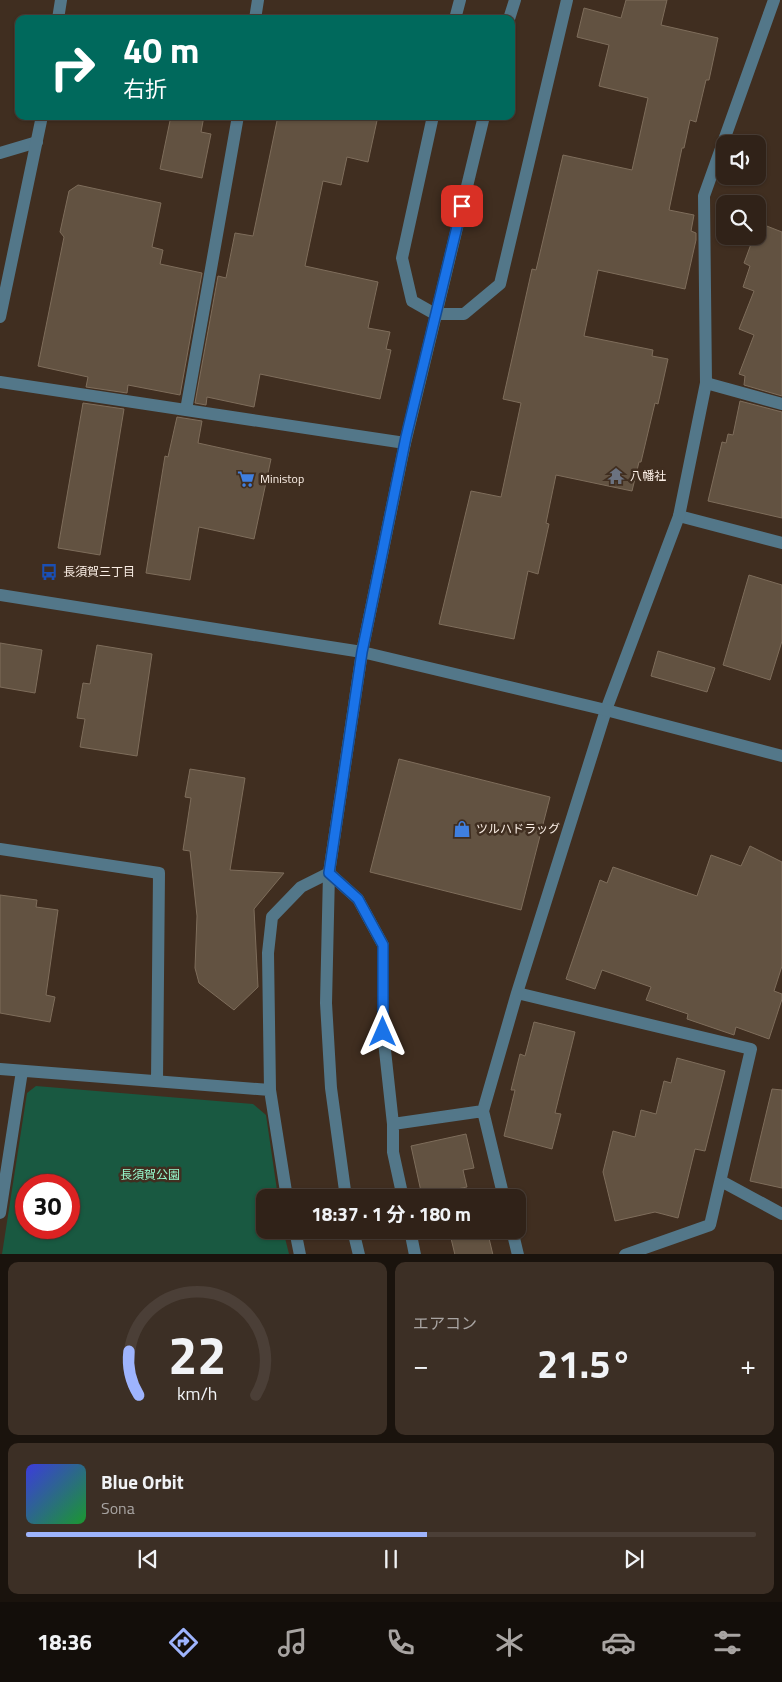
<!DOCTYPE html>
<html lang="ja">
<head>
<meta charset="utf-8">
<style>
  :root { --surface:#302218; --page:#3c2f25; --text:#f1f3f6; --muted:#a8a4a2; --line:#4b3f37; --accent:#9eb4fd }
  body { margin:0; font-family:"Titillium Web","Noto Sans JP",sans-serif; background:var(--page); color:var(--text); height:100vh; display:flex; flex-direction:column; font-size:19px; white-space:nowrap }
  * { box-sizing:border-box; margin:0 }
  p { font-size:16px; color:var(--muted) }
  .icon { flex:none; width:28px; height:28px; fill:none; stroke:currentColor; stroke-width:2; stroke-linecap:round; stroke-linejoin:round }
  .map { position:relative; height:1254px; overflow:hidden }
  .details { display:flex; flex-direction:column; gap:8px; padding:8px; background:#1a130d; flex:1 }
  .details>* { flex:none }
  .hud { position:absolute; left:15px; top:15px; width:500px; height:105px; border-radius:10px; box-shadow:0 1px 4px #0004,0 0 0 1px var(--line); background:#00695c; color:#fff; overflow:hidden }
  .controls { position:absolute; left:716px; top:135px; display:grid; gap:10px }
  .controls a { display:grid; place-items:center; width:50px; height:50px; border-radius:10px; background:var(--surface); box-shadow:0 1px 4px #0004,0 0 0 1px var(--line); font-size:25px }
  .speed { position:absolute; left:15px; top:1174px; display:flex; gap:10px; font-size:25px; font-weight:700; text-align:center }
  .speed>* { display:grid; place-content:center; width:65px; height:65px; border-radius:50%; background:var(--surface); box-shadow:0 1px 4px #0004,0 0 0 1px var(--line); line-height:1 }
  .speed .limit { border:8px solid #d22; background:#fff; color:#111 }
  .pin { position:absolute; display:grid; place-items:center; width:42px; height:42px; color:#fff; margin:-21px; border-radius:10px; box-shadow:0 2px 8px #0006 }
  .me { position:absolute; width:55px; margin:-28px; rotate:0deg; stroke-linejoin:round; filter:drop-shadow(0 0 4px #0008) }
  .turn { display:flex; align-items:center; gap:18px; height:105px; padding:0 25px; font-size:22px }
  .turn .icon { width:65px; height:65px; stroke-width:2.5 }
  .turn b { display:block; font-size:35px; line-height:42px }
  .big { font-size:38px; font-weight:700; line-height:1.1 }
  .details .card { flex:1; display:flex; flex-direction:column; justify-content:center; gap:8px; min-width:0; padding:0 18px; border-radius:10px; background:var(--page) }
  .details .dial { align-items:center; gap:0 }
  .dial svg { height:130px; overflow:visible; fill:none; stroke:var(--line); stroke-width:7; stroke-linecap:round; text-anchor:middle }
  .dial text { fill:var(--text); stroke:none }
  .song { display:flex; align-items:center; gap:15px }
  .cover { width:60px; height:60px; border-radius:8px; background:linear-gradient(135deg,hsl(240 70% 55%),hsl(130 70% 35%)) }
  .played { height:5px; border-radius:2px; background:linear-gradient(90deg,var(--accent) 55%,var(--line) 55%) }
  .keys { display:flex; justify-content:space-around; direction:ltr }
  .heat { display:flex; justify-content:space-between; align-items:center; font-size:28px; direction:ltr }
  .details .tiles { flex:1; display:grid; gap:8px; grid-template-columns:1fr 1fr }
  .card:last-child { grid-column:span 2 }
  .trip { position:absolute; left:256px; top:1189px; width:270px; height:50px; border-radius:10px; background:var(--surface); box-shadow:0 1px 4px #0004,0 0 0 1px var(--line); font-weight:700; line-height:50px; text-align:center }
  .menu { display:flex; height:80px; justify-content:space-around; align-items:center; background:#130e0a; color:var(--muted) }
  .menu .icon { width:35px; height:35px }
  .menu .on { color:var(--accent) }
  .menu b { font-size:22px; color:var(--text) }
  .map>svg:first-child { display:block }
  .green { fill:#195941; fill-rule:evenodd }
  .building { fill:#625241; stroke:#7e6d5b }
  .lines { fill:none; stroke-linecap:round; stroke-linejoin:round }
  .service { stroke:#537789; stroke-width:12 }
  .minor { stroke:#537789; stroke-width:12 }
  .tertiary { stroke:#537789; stroke-width:12 }
  .route-casing { stroke:#114b97; stroke-width:12 }
  .route { stroke:#1a73e8; stroke-width:9 }
  .labels { text-anchor:middle; stroke-width:5; stroke-linejoin:round; paint-order:stroke }
  .poi-label { font-size:12px; fill:#fcf0e7; stroke:#402e20; text-anchor:start }
  .park-label { font-size:12px; fill:#98face; stroke:#402e20 }
</style>
</head>
<body>
<div class="map">
<svg width="782" height="1255" viewBox="0 0 782 1255">
  <rect width="100%" height="100%" fill="#402e20"/>
  <!-- green -->
  <path class="green" d="M 36,1086 L 253,1104 L 266,1115 L 278,1197 L 265,1198 L 265,1230 L 283,1230 L 289,1254 L 2,1254 L 27,1093 ZM 26,1185 L 69,1185 L 69,1228 L 26,1228 Z"/>
  <!-- building -->
  <path class="building" d="M 626,0 L 667,0 L 661,25 L 718,38 L 709,80 L 706,80 L 696,122 L 690,120 L 684,148 L 682,148 L 669,210 L 694,215 L 691,231 L 696,233 L 696,240 L 685,289 L 598,270 L 584,336 L 653,350 L 652,356 L 668,359 L 658,404 L 655,403 L 641,462 L 639,462 L 632,491 L 556,475 L 546,523 L 549,524 L 538,574 L 528,571 L 514,639 L 439,624 L 471,491 L 501,497 L 521,403 L 503,399 L 532,269 L 536,270 L 563,155 L 632,170 L 648,98 L 599,86 L 609,45 L 577,37 L 584,8 L 621,18 Z
    M 171,116 L 204,116 L 201,132 L 211,134 L 202,178 L 160,169 Z
    M 278,116 L 378,116 L 368,162 L 347,157 L 341,185 L 323,181 L 305,266 L 378,282 L 368,328 L 390,332 L 386,349 L 391,350 L 380,399 L 260,374 L 254,407 L 207,397 L 206,405 L 195,403 L 218,276 L 226,278 L 235,233 L 253,236 Z
    M 78,185 L 161,203 L 152,247 L 163,250 L 160,264 L 202,273 L 180,395 L 128,385 L 127,393 L 86,387 L 88,377 L 38,366 L 64,237 L 60,232 L 69,191 Z
    M 759,223 L 782,232 L 782,396 L 744,385 L 745,376 L 739,374 L 754,335 L 739,329 L 754,291 L 743,287 L 750,266 L 744,263 L 754,236 L 758,236 Z
    M 740,401 L 782,412 L 782,518 L 708,501 L 722,442 L 726,443 L 728,434 L 733,435 Z
    M 83,403 L 124,409 L 100,555 L 58,548 Z
    M 177,417 L 202,421 L 198,443 L 271,459 L 254,539 L 199,527 L 190,580 L 146,573 L 165,456 L 168,457 Z
    M 749,575 L 782,585 L 782,641 L 770,680 L 723,665 Z
    M 0,643 L 42,650 L 35,693 L 0,687 Z
    M 97,645 L 152,654 L 137,756 L 80,747 L 85,719 L 77,718 L 83,683 L 90,684 Z
    M 658,651 L 715,668 L 707,692 L 651,676 Z
    M 399,759 L 550,797 L 521,910 L 370,872 Z
    M 190,769 L 245,778 L 230,870 L 284,873 L 254,909 L 258,987 L 234,1010 L 199,983 L 195,968 L 197,916 L 190,851 L 183,850 L 191,798 L 185,797 Z
    M 750,846 L 782,862 L 782,966 L 774,991 L 782,994 L 782,999 L 769,1039 L 736,1027 L 734,1035 L 687,1019 L 688,1014 L 646,1000 L 651,987 L 602,970 L 595,989 L 566,979 L 600,880 L 607,883 L 613,867 L 697,896 L 711,855 L 741,866 Z
    M 0,895 L 37,900 L 36,907 L 58,910 L 46,995 L 55,997 L 50,1022 L 0,1013 Z
    M 534,1022 L 575,1032 L 555,1113 L 561,1114 L 552,1149 L 504,1136 L 515,1090 L 511,1090 L 520,1054 L 525,1056 Z
    M 677,1058 L 725,1071 L 705,1151 L 695,1149 L 678,1218 L 655,1212 L 615,1221 L 603,1172 L 613,1131 L 635,1137 L 641,1110 L 656,1114 L 664,1081 L 671,1083 Z
    M 772,1089 L 782,1090 L 782,1188 L 750,1181 Z
    M 466,1134 L 474,1168 L 463,1170 L 467,1187 L 422,1196 L 411,1146 Z
    M 449,1230 L 487,1230 L 493,1255 L 455,1255 Z"/>
  <g class="lines">
    <!-- service -->
    <path class="service" d="M 0,153 L 37,142
      M 679,516 L 782,543"/>
    <!-- minor -->
    <path class="minor" d="M 58,19 L 61,0
      M 255,19 L 258,0
      M 455,19 L 460,0
      M 433,116 L 402,258 L 412,301 L 435,314 L 464,314 L 500,284 L 567,0
      M 0,317 L 42,116
      M 0,382 L 405,443
      M 706,383 L 782,404
      M 186,410 L 238,116
      M 0,849 L 159,873 L 157,1081
      M 517,993 L 751,1049 L 710,1225 L 625,1255
      M 0,1069 L 270,1090
      M 393,1124 L 483,1111
      M 721,1181 L 782,1214
      M 287,1198 L 270,1090 L 268,953 L 272,917 L 301,887 L 329,873 L 358,899 L 383,945 L 383,1032 L 393,1124 L 393,1152 L 403,1198
      M 504,1198 L 483,1111 L 517,993 L 606,710 L 679,516 L 706,383 L 704,196 L 774,0
      M 0,1213 L 22,1071
      M 295,1230 L 300,1255
      M 410,1230 L 415,1255
      M 512,1230 L 518,1255"/>
    <!-- tertiary -->
    <path class="tertiary" d="M 509,19 L 515,0
      M 0,595 L 362,652 L 606,710 L 782,756
      M 346,1198 L 331,1088 L 326,1003 L 329,873 L 362,652 L 405,443 L 484,116
      M 353,1230 L 359,1255"/>
  </g>
  <g class="lines">
    <!-- route casing -->
    <g class="route-casing">
      <path id="route" d="M 383,1032 L 383,945 L 358,899 L 329,873 L 362,652 L 406,437 L 462,206"/>
    </g>
    <!-- route -->
    <use href="#route" class="route"/>
  </g>
  <!-- icons -->
  <defs>
    <g id="temple-bare" transform="scale(1.35)"><path d="M0-6L5-2H3V0L6.5 2.5H4V6H1.5V3h-3V6H-4V2.5H-6.5L-3 0V-2H-5Z" fill="#6b7280" stroke="#402e20" stroke-width="2.5" paint-order="stroke"/></g>
    <g id="supermarket-bare" transform="scale(1.35)"><path d="M-6-5.5h2.5l.6 2H6L4.5 2H-2.5L-4.4-4H-6ZM-1.5 3.2a1.3 1.3 0 1 0 .1 0ZM3 3.2a1.3 1.3 0 1 0 .1 0Z" fill="#3f7fe0" stroke="#402e20" stroke-width="2.5" paint-order="stroke"/></g>
    <g id="bus-bare" transform="scale(1.35)"><path d="M-5-6H5V4H4V6H2V4H-2V6H-4V4H-5ZM-3.5-4V0h7V-4ZM-3.5 1.2v1.5H-2V1.2ZM2 1.2v1.5H3.5V1.2Z" fill="#1a4fb4" stroke="#402e20" stroke-width="2.5" paint-order="stroke"/></g>
    <g id="shop-bare" transform="scale(1.35)"><path d="M-5-2.5h2.3a2.7 3.5 0 0 1 5.4 0H5L5.5 6h-11ZM-1.5-2.5h3a1.5 2.3 0 0 0-3 0Z" fill="#3f7fe0" stroke="#402e20" stroke-width="2.5" paint-order="stroke"/></g>
  </defs>
  <g fill-rule="evenodd">
    <use href="#temple-bare" x="616" y="476"/>
    <use href="#supermarket-bare" x="246" y="479"/>
    <use href="#bus-bare" x="49" y="572"/>
    <use href="#shop-bare" x="462" y="829"/>
  </g>
  <g class="labels">
    <!-- poi labels -->
    <g class="poi-label">
      <text x="630" y="480">八幡社</text>
      <text x="260" y="483">Ministop</text>
      <text x="63" y="576">長須賀三丁目</text>
      <text x="476" y="833">ツルハドラッグ</text>
    </g>
    <!-- park labels -->
    <g class="park-label">
      <text x="150" y="1179">長須賀公園</text>
    </g>
  </g>
</svg>
<div class="controls">
<a><svg class="icon" aria-label="sound" viewBox="0 0 24 24"><path d="M4 9h4l5-4v14l-5-4H4zM17 9q2 3 0 6"/></svg></a>
<a><svg class="icon" aria-label="search" viewBox="0 0 24 24"><circle cx="10" cy="10" r="6"/><path d="M15 15l6 6"/></svg></a>
</div>
<div class="speed"><div class="limit">30</div></div>
<div class="pin" style="left:462px;top:206px;background:#d93025"><svg class="icon" aria-label="arrive" viewBox="0 0 24 24"><path d="M6 21V4h12l-3 4 3 4H6"/></svg></div>
<svg class="me" style="left:383px;top:1032px" viewBox="-20 -20 40 40"><path d="M0-17L14 15 0 8-14 15z" fill="#1a73e8" stroke="#fff" stroke-width="4"/></svg>
<div class="trip">18:37 · 1 分 · 180 m</div>
<div class="hud">
<div class="turn"><svg class="icon" aria-label="right" viewBox="0 0 24 24"><path d="M7 20v-9h11M14 6l5 5-5 5"/></svg><div><b>40 m</b>右折</div></div>
</div>
</div>
<section class="details">
<div class="tiles">
<div class="card dial"><svg viewBox="0 0 100 80">
<path d="M14 69A42 42 0 1 1 86 69"/>
<path d="M14 69A42 42 0 0 1 8 42" stroke="#9eb4fd"/>
<text x="50" y="56" font-size="32" font-weight="700">22</text>
<text x="50" y="72" font-size="11">km/h</text>
</svg></div>
<div class="card"><p>エアコン</p>
<div class="heat"><a>−</a><b class="big">21.5°</b><a>+</a></div>
</div>
<div class="card">
<div class="song"><i class="cover"></i><div><b>Blue Orbit</b><p>Sona</p></div></div>
<div class="played"></div>
<div class="keys"><svg class="icon" aria-label="previous" viewBox="0 0 24 24"><path d="M18 5L8 12l10 7zM5 5v14"/></svg><svg class="icon" aria-label="pause" viewBox="0 0 24 24"><path d="M8 5v14M16 5v14"/></svg><svg class="icon" aria-label="next" viewBox="0 0 24 24"><path d="M6 5l10 7-10 7zM19 5v14"/></svg></div>
</div>
</div>
</section>
<nav class="menu">
<b>18:36</b>
<svg class="icon on" aria-label="directions" viewBox="0 0 24 24"><path d="M12 3l9 9-9 9-9-9zM9 14v-3h6M13 9l2 2-2 2"/></svg>
<svg class="icon" aria-label="music" viewBox="0 0 24 24"><path d="M9 18V5l10-2v13"/><circle cx="6" cy="18" r="3"/><circle cx="16" cy="16" r="3"/></svg>
<svg class="icon" aria-label="phone" viewBox="0 0 24 24"><path d="M5 4h4l2 5-3 2q2 4 5 5l2-3 5 2v4C11 20 4 13 5 4z"/></svg>
<svg class="icon" aria-label="climate" viewBox="0 0 24 24"><path d="M12 3v18M4 7l16 10M4 17L20 7"/></svg>
<svg class="icon" aria-label="car" viewBox="0 0 24 24"><path d="M5 17H2v-5l4-1 3-4h7l3 4 3 1v5h-3M9 17h6M6 11h13"/><circle cx="7" cy="17" r="2"/><circle cx="17" cy="17" r="2"/></svg>
<svg class="icon" aria-label="filters" viewBox="0 0 24 24"><path d="M4 7h16M4 17h16"/><circle cx="9" cy="7" r="2"/><circle cx="15" cy="17" r="2"/></svg>
</nav>
</body>
</html>
